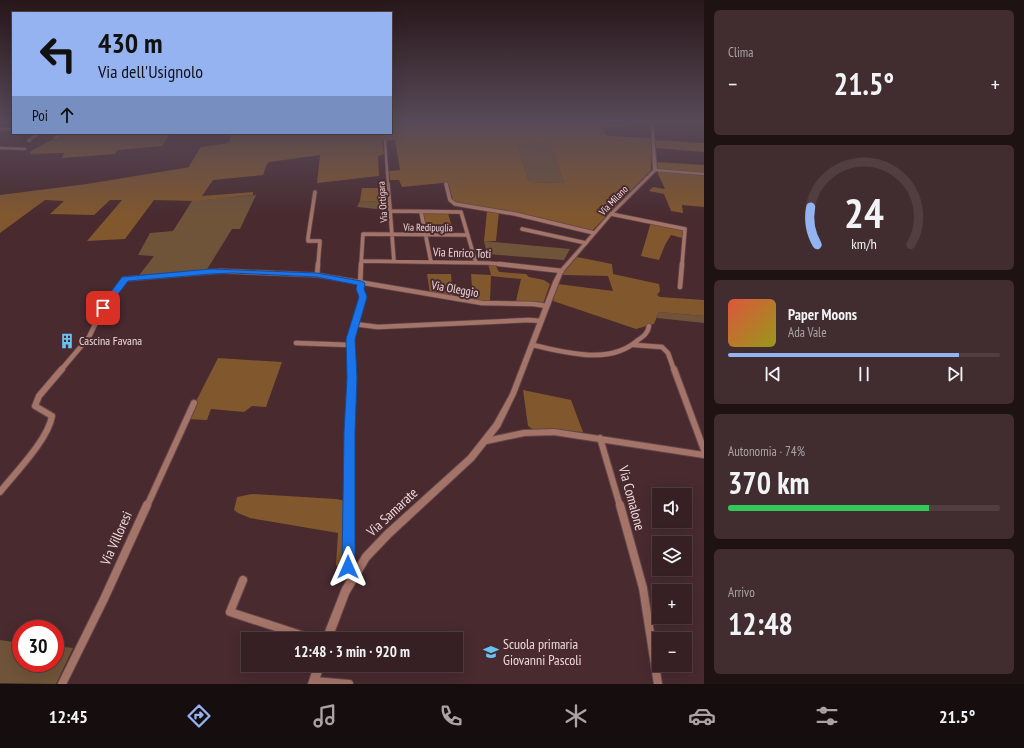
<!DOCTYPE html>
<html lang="it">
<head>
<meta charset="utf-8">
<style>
  :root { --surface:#362023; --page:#412d30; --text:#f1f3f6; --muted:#aaa3a6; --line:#503e41; --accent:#95b2f1 }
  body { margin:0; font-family:"PT Sans Narrow",sans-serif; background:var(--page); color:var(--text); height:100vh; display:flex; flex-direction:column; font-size:15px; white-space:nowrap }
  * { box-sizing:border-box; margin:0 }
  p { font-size:13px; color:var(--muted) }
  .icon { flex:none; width:22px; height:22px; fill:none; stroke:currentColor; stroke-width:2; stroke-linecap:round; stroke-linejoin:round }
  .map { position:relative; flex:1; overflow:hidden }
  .drawer { display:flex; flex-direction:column; gap:10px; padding:10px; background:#1e1213; width:320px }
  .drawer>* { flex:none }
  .top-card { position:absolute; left:12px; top:12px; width:380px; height:122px; border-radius:0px; box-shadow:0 4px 16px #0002,0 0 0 1px var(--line); background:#95b2f1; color:#111; overflow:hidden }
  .controls { position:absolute; left:652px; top:488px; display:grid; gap:8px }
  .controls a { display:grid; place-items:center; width:40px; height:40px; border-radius:0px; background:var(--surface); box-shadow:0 4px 16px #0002,0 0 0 1px var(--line); font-size:20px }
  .speed { position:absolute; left:12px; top:620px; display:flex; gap:8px; font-size:20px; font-weight:700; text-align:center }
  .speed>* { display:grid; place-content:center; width:52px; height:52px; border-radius:50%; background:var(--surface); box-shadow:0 4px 16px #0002,0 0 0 1px var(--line); line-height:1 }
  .speed .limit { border:6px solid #d22; background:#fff; color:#111 }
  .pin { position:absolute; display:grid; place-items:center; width:34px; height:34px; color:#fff; margin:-17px; border-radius:8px; box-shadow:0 2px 6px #0006 }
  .me { position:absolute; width:44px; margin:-22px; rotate:0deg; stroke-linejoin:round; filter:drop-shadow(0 0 3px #0008) }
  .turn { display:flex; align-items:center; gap:14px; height:84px; padding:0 20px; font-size:18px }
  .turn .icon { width:52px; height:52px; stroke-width:2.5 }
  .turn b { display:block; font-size:28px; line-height:34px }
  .then { display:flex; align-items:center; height:38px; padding:0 20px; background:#0003; gap:8px; font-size:15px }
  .big { font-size:30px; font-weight:600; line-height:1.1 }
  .drawer .tile { flex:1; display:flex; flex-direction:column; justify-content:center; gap:6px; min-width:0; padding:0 14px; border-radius:6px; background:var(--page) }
  .drawer .dial { align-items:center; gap:0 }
  .dial svg { height:104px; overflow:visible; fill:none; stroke:var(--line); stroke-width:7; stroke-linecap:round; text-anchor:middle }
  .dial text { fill:var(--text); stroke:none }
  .song { display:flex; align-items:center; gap:12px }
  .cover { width:48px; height:48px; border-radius:6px; background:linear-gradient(135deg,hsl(10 70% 55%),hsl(60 70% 35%)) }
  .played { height:4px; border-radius:2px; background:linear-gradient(90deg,var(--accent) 85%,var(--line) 85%) }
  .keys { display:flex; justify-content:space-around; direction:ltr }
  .heat { display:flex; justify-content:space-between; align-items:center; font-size:22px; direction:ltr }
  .charge { height:6px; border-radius:3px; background:linear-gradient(90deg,#34c759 74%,var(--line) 0) }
  .trip { position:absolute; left:241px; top:632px; width:222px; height:40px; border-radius:0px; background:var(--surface); box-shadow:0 4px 16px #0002,0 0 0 1px var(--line); font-weight:600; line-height:40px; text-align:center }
  .dock { display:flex; height:64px; justify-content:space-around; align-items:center; background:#160d0e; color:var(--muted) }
  .dock .icon { width:28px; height:28px }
  .dock .selected { color:var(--accent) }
  .dock b { font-size:18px; color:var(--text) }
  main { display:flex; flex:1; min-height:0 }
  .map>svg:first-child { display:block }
  .green { fill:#705439 }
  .forest { fill:#81572d; fill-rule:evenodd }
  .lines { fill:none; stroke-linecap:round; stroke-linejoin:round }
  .minor-far4-casing { stroke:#63464b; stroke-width:3.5 }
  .minor-far3-casing { stroke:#63464b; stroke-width:5 }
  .minor-far2-casing { stroke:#63464b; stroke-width:6 }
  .minor-far1-casing { stroke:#63464b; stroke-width:8 }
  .minor-casing { stroke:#63464b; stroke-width:10 }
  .tertiary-casing { stroke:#63464b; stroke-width:2 }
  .minor-far4 { stroke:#a37467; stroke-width:2.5 }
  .minor-far3 { stroke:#a37467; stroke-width:3.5 }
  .minor-far2 { stroke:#a37467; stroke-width:4.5 }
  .minor-far1 { stroke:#a37467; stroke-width:6 }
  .minor { stroke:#a37467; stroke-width:8 }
  .tertiary { fill:#a37467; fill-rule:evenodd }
  .route { fill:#1a73e8; stroke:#114b97 }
  .labels { text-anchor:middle; stroke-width:4; stroke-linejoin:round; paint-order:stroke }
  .far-street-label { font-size:10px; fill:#efdadc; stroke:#482a2f }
  .street-label { font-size:12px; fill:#efdadc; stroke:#482a2f }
  .poi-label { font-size:12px; fill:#efdadc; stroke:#482a2f; text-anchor:start }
  .near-street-label { font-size:14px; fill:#efdadc; stroke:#482a2f }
  .near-poi-label { font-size:14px; fill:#efdadc; stroke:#482a2f; text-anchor:start }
</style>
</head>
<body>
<main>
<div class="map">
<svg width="704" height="684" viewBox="0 0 704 684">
  <rect width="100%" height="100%" fill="#482a2f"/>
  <!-- green -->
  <path class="green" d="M 549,142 L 564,183 L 529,182 L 518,146 Z
    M 256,195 L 240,229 L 232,229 L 206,271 L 137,278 L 154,256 L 138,255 L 150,233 L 173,231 L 192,201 Z
    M 360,201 L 387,202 L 387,210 L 357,207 Z
    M 484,241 L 570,249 L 564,260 L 487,254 Z
    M 659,312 L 704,316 L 704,323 L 657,318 Z
    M 0,640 L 21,643 L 21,663 L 55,663 L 55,646 L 73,648 L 56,684 L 0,683 Z"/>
  <!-- forest -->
  <path class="forest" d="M 391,122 L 626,122 L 631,127 L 604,127 L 604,133 L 608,136 L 650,138 L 652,147 L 651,170 L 591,232 L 454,203 L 448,184 L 442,183 L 402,187 L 399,180 L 390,180 L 389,171 L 400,170 L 395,140 L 382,141 L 384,154 L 378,156 L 379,176 L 317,183 L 320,155 L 269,162 L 267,164 L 263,175 L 213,180 L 202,196 L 253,192 L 253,195 L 196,201 L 154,200 L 125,239 L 87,241 L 122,200 L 110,200 L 94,215 L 50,214 L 64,201 L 45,200 L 0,233 L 0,195 L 87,184 L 190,167 L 189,166 L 201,147 L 229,143 L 231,133 L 391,133 ZM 549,142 L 564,183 L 529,182 L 518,146 Z
    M 64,133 L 187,133 L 170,134 L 162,146 L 117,150 L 115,154 L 62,158 L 64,153 L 30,154 L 31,151 Z
    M 655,140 L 704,143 L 704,152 L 656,148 Z
    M 657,162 L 704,165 L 704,207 L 682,205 L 683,213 L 671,211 L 664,194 L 649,191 L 653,187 L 665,189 L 658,174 Z
    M 362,188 L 386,188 L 387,202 L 360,201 Z
    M 487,211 L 499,212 L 496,241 L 484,241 Z
    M 425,213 L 448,213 L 454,234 L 428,233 L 423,214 Z
    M 651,222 L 684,229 L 682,238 L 671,235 L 665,245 L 659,260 L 641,256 Z
    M 577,257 L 612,264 L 613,274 L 659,284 L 660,291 L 657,295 L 660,297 L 704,300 L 704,316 L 659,312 L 654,324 L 636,329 L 553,301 L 558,284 L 613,291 L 608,276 L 563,275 L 564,271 Z
    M 488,264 L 496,266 L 499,272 L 526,274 L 529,277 L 544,280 L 550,284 L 543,304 L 516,301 L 521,279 L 491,276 L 490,302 L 473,300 L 471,274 L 491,275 Z
    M 427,274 L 451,274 L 453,297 L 430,293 Z
    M 218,358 L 282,362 L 266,407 L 252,406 L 244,412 L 211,409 L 207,420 L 187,419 Z
    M 523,390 L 571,400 L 583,432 L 534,430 L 528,426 Z
    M 252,494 L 336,499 L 346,501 L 345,566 L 342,569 L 339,569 L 336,565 L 338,533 L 250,518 L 238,513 L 234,510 L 237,497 Z"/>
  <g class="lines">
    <!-- minor-far4 casing -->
    <g class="minor-far4-casing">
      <path id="minor-far4" d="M 0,129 L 13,129
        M 55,138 L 63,133
        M 30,141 L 28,141 L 39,133
        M 385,141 L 388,185
        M 0,148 L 25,149
        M 655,170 L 704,174"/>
    </g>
    <!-- minor-far3 casing -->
    <g class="minor-far3-casing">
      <path id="minor-far3" d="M 388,184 L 394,261
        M 446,184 L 450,200 L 455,204 L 515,214 L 594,233
        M 391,211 L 461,212 L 476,263
        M 421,212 L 431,262
        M 611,214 L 685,229 L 682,265
        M 522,229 L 586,243
        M 308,238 L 315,192
        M 308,238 L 308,241 L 320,241
        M 362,261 L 488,263 L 510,265
        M 318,265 L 320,241
        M 361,265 L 363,234 L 468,235"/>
    </g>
    <!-- minor-far2 casing -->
    <g class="minor-far2-casing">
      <path id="minor-far2" d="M 499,264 L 562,271
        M 317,275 L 318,264
        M 680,287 L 682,264
        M 354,324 L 378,327 L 529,320 L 541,321
        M 296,343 L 351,345
        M 532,345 C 566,352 609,366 638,340 C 644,336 648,333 649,326
        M 634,345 L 662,347 L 668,353 L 674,370
        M 61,370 L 89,337 L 103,308 L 125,279 L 221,271 L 317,275 L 482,303 L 534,304 L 546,306
        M 352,370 L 351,337 L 363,297 L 360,288 L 361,264"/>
    </g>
    <!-- minor-far1 casing -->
    <g class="minor-far1-casing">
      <path id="minor-far1" d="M 674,369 L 704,450
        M 600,438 L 620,506
        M 486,441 L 524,433 L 554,432 L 704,455
        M 0,492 C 15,473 48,440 52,416 L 35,406 L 39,396 L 62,369
        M 147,506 L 194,403
        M 348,506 L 349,432 L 352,369"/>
    </g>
    <!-- minor casing -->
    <g class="minor-casing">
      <path id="minor" d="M 348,505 L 348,571 L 351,578
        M 620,505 L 643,588 L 658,684
        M 243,580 L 230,612 L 313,639
        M 314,681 L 349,684
        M 62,684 L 104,599 L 147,505"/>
    </g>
    <!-- tertiary casing -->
    <g class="tertiary-casing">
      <path id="tertiary" d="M 651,122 L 653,122 L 657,170 L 612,215 L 563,272 L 559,282 L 516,394 L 500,427 L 474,460 L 391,537 L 369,560 L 349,594 L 332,639 L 322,639 L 342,588 L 363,554 L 385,531 L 468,456 L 494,423 L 510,394 L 553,282 L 558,272 L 610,213 L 653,170 Z
        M 314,665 L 324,665 L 318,684 L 308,684 Z"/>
    </g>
    <!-- minor-far4 -->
    <use href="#minor-far4" class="minor-far4"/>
    <!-- minor-far3 -->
    <use href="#minor-far3" class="minor-far3"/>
    <!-- minor-far2 -->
    <use href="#minor-far2" class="minor-far2"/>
    <!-- minor-far1 -->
    <use href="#minor-far1" class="minor-far1"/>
    <!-- minor -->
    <use href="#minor" class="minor"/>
    <!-- tertiary -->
    <use href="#tertiary" class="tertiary"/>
  </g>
  <!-- sky -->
  <linearGradient id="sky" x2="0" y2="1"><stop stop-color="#28171a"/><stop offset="0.56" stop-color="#584a58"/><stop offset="1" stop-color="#584a58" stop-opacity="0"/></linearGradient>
  <rect width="704" height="218" fill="url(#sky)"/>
  <!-- route -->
  <path class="route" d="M 211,269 L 317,273 L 361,281 L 365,283 L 364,289 L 367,297 L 355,339 L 357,378 L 355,432 L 355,567 L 353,572 L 348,574 L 344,572 L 342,567 L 344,432 L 347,378 L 346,339 L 359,297 L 356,289 L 357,285 L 317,277 L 233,273 L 211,274 L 128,281 L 106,310 L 103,311 L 99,308 L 122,277 Z"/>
  <!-- icons -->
  <defs>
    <g id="building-bare" transform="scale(1.2)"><path d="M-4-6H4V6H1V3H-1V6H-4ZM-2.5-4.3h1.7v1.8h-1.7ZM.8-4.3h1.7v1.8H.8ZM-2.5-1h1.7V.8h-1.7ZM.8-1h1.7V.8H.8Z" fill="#69c3f1" stroke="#482a2f" stroke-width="2.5" paint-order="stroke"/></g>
    <g id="school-bare" transform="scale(1.2)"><path d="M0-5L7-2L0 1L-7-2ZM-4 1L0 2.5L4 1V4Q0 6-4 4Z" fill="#69c3f1" stroke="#482a2f" stroke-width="2.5" paint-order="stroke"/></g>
  </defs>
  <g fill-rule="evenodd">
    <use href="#building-bare" x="67" y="341"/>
    <use href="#school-bare" x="491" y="652"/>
  </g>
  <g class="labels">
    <!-- far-street labels -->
    <g class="far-street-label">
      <text transform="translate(613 200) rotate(-46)" y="4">Via Milano</text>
      <text transform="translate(382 202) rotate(-94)" y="4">Via Ortigara</text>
      <text transform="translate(428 227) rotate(1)" y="4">Via Redipuglia</text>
    </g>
    <!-- street labels -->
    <g class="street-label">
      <text transform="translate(462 253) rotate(2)" y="4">Via Enrico Toti</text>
      <text transform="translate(455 289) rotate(10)" y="4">Via Oleggio</text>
    </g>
    <!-- poi labels -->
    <g class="poi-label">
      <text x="79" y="345">Cascina Favana</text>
    </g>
    <!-- near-street labels -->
    <g class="near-street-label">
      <text transform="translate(632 498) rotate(75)" y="5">Via Comalone</text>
      <text transform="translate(392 512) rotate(-43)" y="5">Via Samarate</text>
      <text transform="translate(116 538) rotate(-66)" y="5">Via Villoresi</text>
    </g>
    <!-- near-poi labels -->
    <g class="near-poi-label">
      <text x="503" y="649">Scuola primaria<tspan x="503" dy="16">Giovanni Pascoli</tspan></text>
    </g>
  </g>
</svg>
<div class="controls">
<a><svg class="icon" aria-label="sound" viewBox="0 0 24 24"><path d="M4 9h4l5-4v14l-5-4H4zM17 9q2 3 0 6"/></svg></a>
<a><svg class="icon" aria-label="layers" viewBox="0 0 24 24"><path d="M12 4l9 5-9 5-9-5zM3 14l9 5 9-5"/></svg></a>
<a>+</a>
<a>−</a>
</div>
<div class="speed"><div class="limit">30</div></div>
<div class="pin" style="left:103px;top:308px;background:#d93025"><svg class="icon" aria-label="arrive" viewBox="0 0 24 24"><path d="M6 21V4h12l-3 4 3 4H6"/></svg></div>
<svg class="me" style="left:348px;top:567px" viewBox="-20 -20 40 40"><path d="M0-17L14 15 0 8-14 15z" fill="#1a73e8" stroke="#fff" stroke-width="4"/></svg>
<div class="trip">12:48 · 3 min · 920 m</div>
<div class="top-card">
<div class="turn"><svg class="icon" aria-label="left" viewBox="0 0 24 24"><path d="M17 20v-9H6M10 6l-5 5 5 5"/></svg><div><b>430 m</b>Via dell'Usignolo</div></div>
<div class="then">Poi<svg class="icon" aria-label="ahead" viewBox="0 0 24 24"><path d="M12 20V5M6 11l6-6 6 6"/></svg></div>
</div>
</div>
<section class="drawer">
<div class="tile"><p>Clima</p>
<div class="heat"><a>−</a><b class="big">21.5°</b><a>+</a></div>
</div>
<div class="tile dial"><svg viewBox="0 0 100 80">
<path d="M14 69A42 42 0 1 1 86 69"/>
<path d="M14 69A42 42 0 0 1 9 40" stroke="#95b2f1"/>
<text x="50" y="56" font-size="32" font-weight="700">24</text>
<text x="50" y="72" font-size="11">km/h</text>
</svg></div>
<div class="tile">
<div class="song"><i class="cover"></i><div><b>Paper Moons</b><p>Ada Vale</p></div></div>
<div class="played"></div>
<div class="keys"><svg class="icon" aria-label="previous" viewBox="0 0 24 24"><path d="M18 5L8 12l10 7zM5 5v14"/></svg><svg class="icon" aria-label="pause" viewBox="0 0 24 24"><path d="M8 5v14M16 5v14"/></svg><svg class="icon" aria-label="next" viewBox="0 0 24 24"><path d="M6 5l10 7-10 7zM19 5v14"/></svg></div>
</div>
<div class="tile"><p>Autonomia · 74%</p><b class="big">370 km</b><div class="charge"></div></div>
<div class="tile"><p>Arrivo</p><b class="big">12:48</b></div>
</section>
</main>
<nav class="dock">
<b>12:45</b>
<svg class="icon selected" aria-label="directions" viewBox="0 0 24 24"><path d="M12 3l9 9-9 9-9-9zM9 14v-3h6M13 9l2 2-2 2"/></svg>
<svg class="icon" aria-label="music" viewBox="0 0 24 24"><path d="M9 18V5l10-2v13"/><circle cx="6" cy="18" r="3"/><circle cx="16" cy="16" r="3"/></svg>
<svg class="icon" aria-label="phone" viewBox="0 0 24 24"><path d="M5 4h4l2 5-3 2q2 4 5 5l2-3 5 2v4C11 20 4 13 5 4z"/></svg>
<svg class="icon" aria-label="climate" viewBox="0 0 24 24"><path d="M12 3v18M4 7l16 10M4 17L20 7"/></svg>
<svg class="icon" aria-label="car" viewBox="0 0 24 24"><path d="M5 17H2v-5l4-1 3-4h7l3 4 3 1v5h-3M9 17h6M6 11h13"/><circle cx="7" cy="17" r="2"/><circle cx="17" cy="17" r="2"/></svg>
<svg class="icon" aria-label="filters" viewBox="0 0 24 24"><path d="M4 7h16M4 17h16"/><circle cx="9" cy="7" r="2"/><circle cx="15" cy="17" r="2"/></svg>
<b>21.5°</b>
</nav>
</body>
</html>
